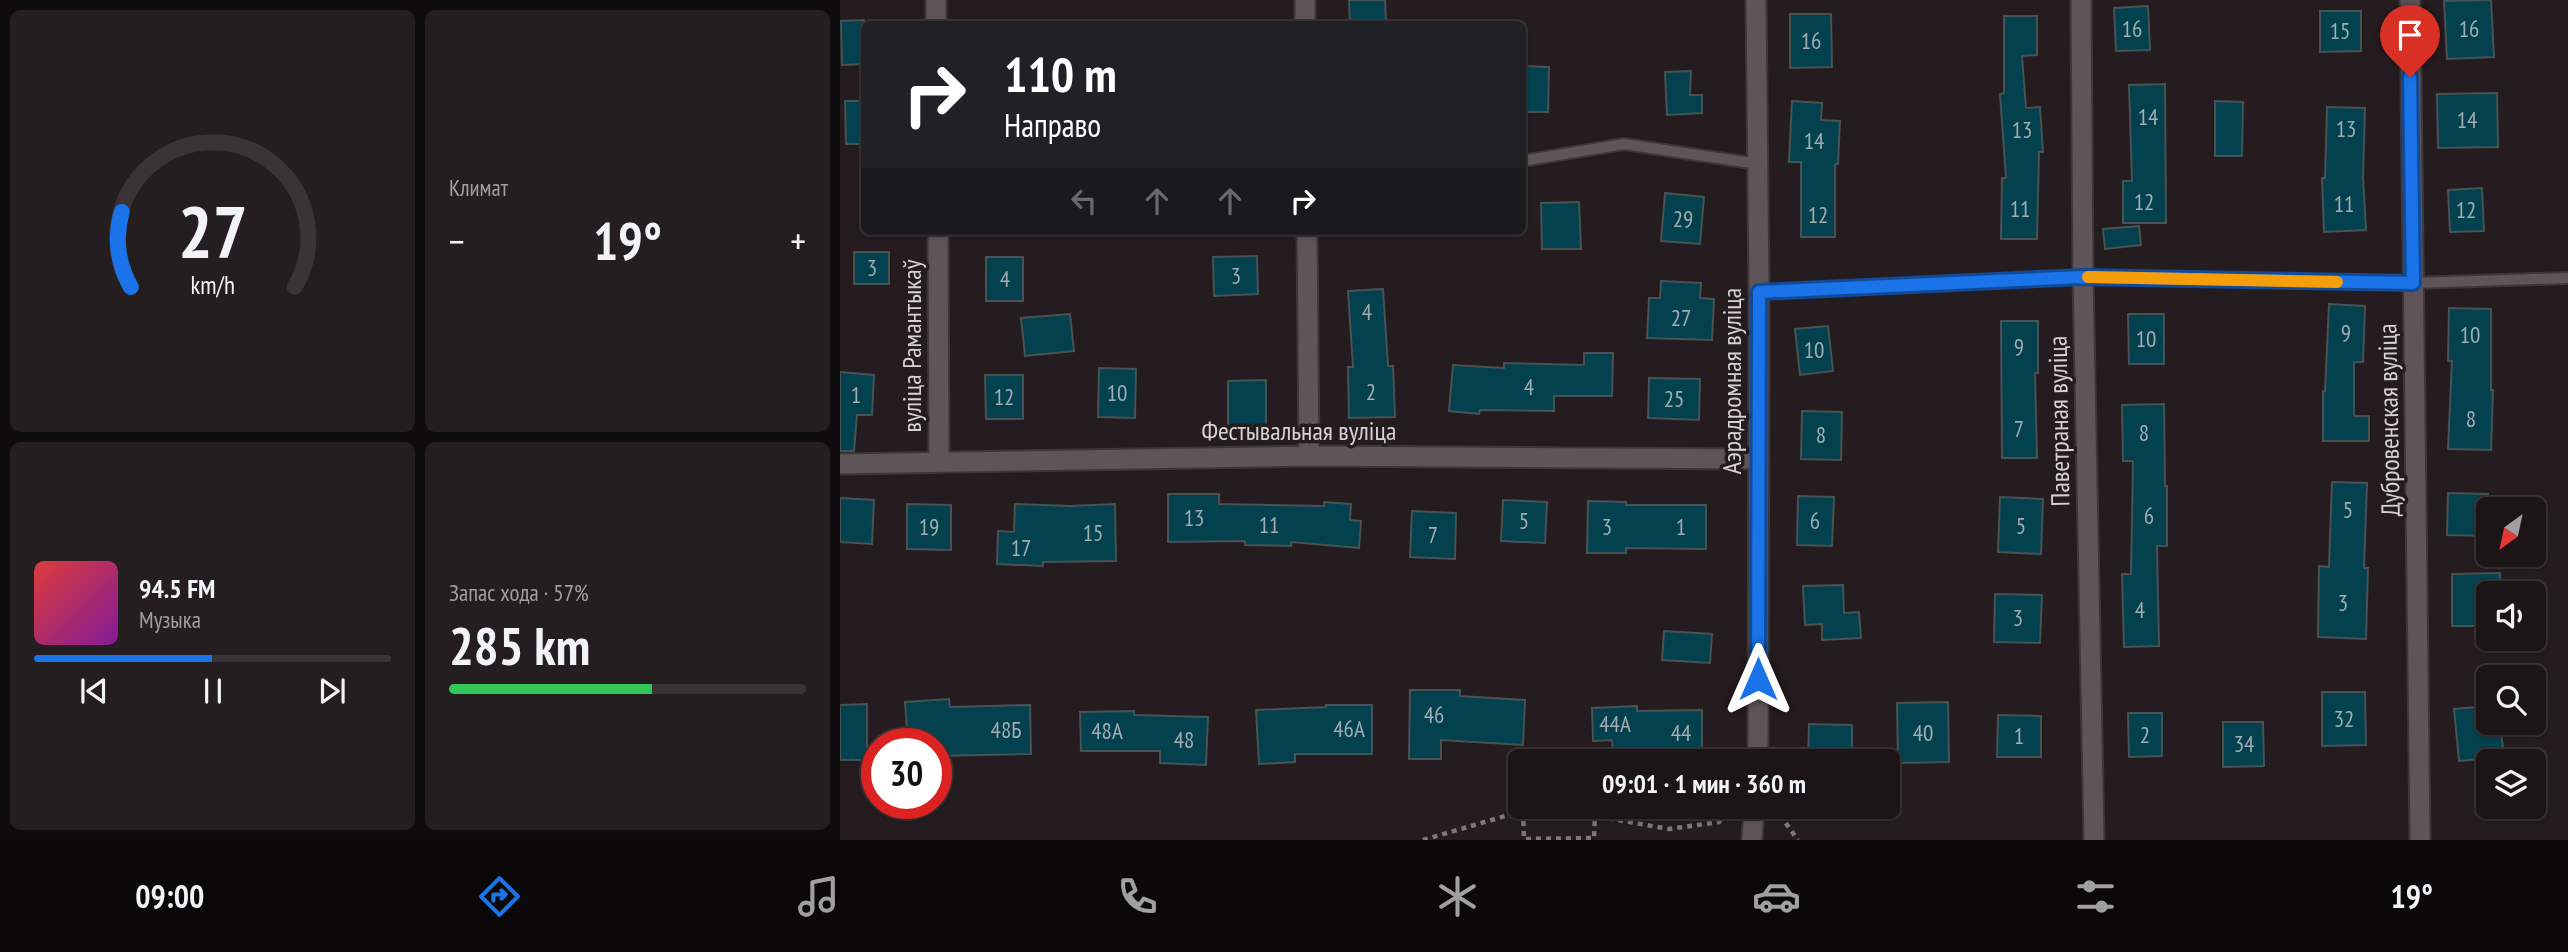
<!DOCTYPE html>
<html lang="ru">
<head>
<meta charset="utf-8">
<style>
  :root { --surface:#1c1517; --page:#251e20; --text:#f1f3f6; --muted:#a09fa1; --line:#3a3436; --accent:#1a73e8 }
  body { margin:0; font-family:"PT Sans Narrow",sans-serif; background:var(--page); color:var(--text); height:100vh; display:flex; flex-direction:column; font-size:26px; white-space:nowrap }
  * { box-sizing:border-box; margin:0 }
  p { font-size:23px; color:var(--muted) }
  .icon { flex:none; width:38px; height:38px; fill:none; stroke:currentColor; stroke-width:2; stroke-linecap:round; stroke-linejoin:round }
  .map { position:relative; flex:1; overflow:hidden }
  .sheet { display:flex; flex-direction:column; gap:10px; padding:10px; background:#0f0c0d; width:840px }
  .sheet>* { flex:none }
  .hud { position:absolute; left:21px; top:21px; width:665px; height:214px; border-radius:10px; box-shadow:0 2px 5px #0004,0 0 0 2px var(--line); background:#202124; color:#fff; overflow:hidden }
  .needle { width:46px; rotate:213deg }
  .controls { position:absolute; left:1636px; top:497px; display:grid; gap:14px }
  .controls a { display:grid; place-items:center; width:70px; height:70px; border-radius:10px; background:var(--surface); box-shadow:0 2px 5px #0004,0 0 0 2px var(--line); font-size:35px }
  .speed { position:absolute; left:21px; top:728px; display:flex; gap:14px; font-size:35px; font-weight:700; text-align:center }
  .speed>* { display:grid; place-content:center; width:91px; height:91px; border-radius:50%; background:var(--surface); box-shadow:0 2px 5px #0004,0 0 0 2px var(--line); line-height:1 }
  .speed .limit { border:10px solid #d22; background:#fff; color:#111 }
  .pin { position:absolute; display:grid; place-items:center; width:60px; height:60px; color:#fff; margin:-72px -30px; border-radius:50% 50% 50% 0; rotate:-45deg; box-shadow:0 0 7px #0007 }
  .pin .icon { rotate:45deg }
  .me { position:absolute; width:77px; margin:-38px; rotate:0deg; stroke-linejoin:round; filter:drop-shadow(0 0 5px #0008) }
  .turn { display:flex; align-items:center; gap:24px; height:147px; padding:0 28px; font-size:32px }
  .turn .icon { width:91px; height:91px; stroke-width:2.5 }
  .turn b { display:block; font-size:49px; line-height:60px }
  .lanes { display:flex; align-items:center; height:66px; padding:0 28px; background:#0003; justify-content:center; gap:35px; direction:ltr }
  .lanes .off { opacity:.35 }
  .big { font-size:52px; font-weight:600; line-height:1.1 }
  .sheet .tile { flex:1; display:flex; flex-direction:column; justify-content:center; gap:10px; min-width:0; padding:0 24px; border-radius:10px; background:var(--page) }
  .sheet .dial { align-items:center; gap:0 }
  .dial svg { height:182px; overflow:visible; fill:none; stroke:var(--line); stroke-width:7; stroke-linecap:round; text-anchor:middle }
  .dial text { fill:var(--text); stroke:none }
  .song { display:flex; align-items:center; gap:21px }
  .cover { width:84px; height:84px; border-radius:10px; background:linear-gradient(135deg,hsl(0 70% 55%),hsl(290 70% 35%)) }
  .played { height:7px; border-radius:4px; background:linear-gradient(90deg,var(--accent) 50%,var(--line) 50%) }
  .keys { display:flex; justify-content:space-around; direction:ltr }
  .heat { display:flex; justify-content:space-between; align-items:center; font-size:38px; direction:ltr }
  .charge { height:10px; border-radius:5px; background:linear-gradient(90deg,#34c759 57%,var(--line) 0) }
  .sheet .tiles { flex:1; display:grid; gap:10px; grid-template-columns:repeat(2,1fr) }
  .trip { position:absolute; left:668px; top:749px; width:392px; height:70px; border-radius:10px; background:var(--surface); box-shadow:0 2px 5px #0004,0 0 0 2px var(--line); font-weight:600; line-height:70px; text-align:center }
  .tab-bar { display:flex; height:112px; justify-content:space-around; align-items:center; background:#0b0809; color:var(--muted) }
  .tab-bar .icon { width:49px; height:49px }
  .tab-bar .selected { color:var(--accent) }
  .tab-bar b { font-size:32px; color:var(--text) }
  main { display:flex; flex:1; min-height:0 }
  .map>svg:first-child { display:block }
  .building { fill:#03414e; stroke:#485255; stroke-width:2 }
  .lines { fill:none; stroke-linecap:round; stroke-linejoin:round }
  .service-casing { stroke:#3e3739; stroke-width:14 }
  .minor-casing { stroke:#3e3739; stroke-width:23 }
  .path { stroke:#7e7779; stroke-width:4.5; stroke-dasharray:5 5; stroke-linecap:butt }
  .service { stroke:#5f5558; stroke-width:10 }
  .minor { stroke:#5f5558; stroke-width:19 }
  .route-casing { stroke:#114b97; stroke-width:18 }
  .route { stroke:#1a73e8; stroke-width:12 }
  .slow { stroke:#f59e0b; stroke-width:12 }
  .labels { text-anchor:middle; stroke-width:7; stroke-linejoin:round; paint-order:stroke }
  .number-label { font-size:23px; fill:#a2adb2 }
  .street-label { font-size:26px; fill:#d7d1d3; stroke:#251c1f }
</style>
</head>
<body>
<main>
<section class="sheet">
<div class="tiles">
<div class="tile dial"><svg viewBox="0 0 100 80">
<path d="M14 69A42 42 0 1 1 86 69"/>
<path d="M14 69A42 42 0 0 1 10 36" stroke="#1a73e8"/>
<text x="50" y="56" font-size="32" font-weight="700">27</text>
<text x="50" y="72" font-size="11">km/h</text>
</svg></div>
<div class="tile"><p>Климат</p>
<div class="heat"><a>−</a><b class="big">19°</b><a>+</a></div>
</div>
<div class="tile">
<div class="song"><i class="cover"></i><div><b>94.5 FM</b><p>Музыка</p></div></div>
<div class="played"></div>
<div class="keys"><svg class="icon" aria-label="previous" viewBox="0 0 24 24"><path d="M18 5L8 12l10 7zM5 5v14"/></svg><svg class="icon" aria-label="pause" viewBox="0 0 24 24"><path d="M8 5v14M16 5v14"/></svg><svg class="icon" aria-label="next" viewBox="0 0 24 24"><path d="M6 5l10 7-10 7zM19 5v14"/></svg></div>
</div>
<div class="tile"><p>Запас хода · 57%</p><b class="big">285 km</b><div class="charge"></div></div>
</div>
</section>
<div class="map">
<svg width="1728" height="840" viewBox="0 0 1728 840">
  <rect width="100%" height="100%" fill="#251c1f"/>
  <!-- building -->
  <path class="building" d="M 509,0 L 545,0 L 546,24 L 510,24 Z
    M 1651,0 L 1654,57 L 1607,59 L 1604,1 Z
    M 1308,6 L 1310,50 L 1276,51 L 1274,8 Z
    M 1480,11 L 1521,11 L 1521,51 L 1480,52 Z
    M 950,14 L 991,14 L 992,67 L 950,68 Z
    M 1164,16 L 1197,16 L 1197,55 L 1182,56 L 1186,108 L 1200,107 L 1203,152 L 1199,152 L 1197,239 L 1161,239 L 1162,178 L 1166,178 L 1160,94 L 1164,93 Z
    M 24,20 L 24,64 L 2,65 L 1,21 Z
    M 682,66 L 709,67 L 708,112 L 682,112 Z
    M 851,71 L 850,95 L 862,95 L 862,113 L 827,115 L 825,72 Z
    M 1325,84 L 1326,223 L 1283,223 L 1283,181 L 1292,181 L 1289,85 Z
    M 1657,93 L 1658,147 L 1598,148 L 1597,94 Z
    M 5,101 L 24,101 L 24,144 L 6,144 Z
    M 952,101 L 982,103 L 981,120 L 1000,121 L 998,164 L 995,164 L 995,237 L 961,237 L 961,162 L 949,162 Z
    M 1375,101 L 1403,102 L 1402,156 L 1375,156 Z
    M 1487,107 L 1525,108 L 1523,177 L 1526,230 L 1484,232 L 1482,178 L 1485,178 Z
    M 1642,188 L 1644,231 L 1610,232 L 1608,190 Z
    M 825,193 L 864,197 L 860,244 L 821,241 Z
    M 739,202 L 741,249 L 702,249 L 701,203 Z
    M 1299,226 L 1301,245 L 1265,249 L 1263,229 Z
    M 14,252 L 49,252 L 49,284 L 14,284 Z
    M 417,256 L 418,294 L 374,296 L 373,257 Z
    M 146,257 L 183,257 L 183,301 L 146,301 Z
    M 821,281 L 861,283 L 860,298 L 874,299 L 872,340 L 807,338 L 809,298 L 820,298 Z
    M 543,289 L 548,366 L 553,366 L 555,417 L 509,418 L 508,367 L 513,367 L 508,291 Z
    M 1489,304 L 1525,306 L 1523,362 L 1514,362 L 1514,416 L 1529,416 L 1529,441 L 1483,441 L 1483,391 L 1485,391 Z
    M 1609,308 L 1651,309 L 1651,390 L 1653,390 L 1651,450 L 1608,449 L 1612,361 L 1608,361 Z
    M 230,314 L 234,351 L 185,356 L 181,318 Z
    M 1288,314 L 1324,314 L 1324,364 L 1289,364 Z
    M 1161,321 L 1198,321 L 1198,373 L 1195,373 L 1197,458 L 1162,458 Z
    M 988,326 L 993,371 L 960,375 L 955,329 Z
    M 744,353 L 773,353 L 772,396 L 714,396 L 714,411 L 640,410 L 639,414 L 609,411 L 613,365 L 664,368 L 664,363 L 744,365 Z
    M 259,368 L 296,369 L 295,418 L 258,417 Z
    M 0,372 L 34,375 L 32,415 L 17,415 L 14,451 L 0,451 Z
    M 145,375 L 183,375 L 183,419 L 146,419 Z
    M 809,378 L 860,379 L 859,420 L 808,418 Z
    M 426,380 L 426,426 L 388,427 L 388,381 Z
    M 1324,404 L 1325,486 L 1327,486 L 1327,546 L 1317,546 L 1319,646 L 1284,647 L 1282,574 L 1291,574 L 1293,461 L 1283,461 L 1282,405 Z
    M 962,411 L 1002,412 L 1001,460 L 961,459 Z
    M 1492,482 L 1527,483 L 1524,568 L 1528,568 L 1526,639 L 1478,637 L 1479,566 L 1489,567 Z
    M 1608,493 L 1648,494 L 1648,536 L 1607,535 Z
    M 328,494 L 379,494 L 379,504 L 484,506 L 484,502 L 511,504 L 510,520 L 521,521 L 519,548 L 451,542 L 451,546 L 405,545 L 405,541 L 328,542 Z
    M 958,496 L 994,497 L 992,546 L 957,545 Z
    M 1160,497 L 1203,499 L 1201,554 L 1158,552 Z
    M 0,498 L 34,500 L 32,544 L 0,542 Z
    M 663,500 L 707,502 L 705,543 L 661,541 Z
    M 748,501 L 786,502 L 786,505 L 866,505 L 866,549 L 786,548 L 786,553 L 747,553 Z
    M 67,504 L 111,505 L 111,550 L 67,549 Z
    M 175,504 L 230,506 L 275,504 L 276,561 L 203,562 L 203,566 L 157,564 L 158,531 L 174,532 Z
    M 572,511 L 616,513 L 615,559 L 570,557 Z
    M 1660,573 L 1660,593 L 1648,593 L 1648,626 L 1612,626 L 1612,574 Z
    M 1003,585 L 1004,613 L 1019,612 L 1021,638 L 982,640 L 982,624 L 965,625 L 963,586 Z
    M 1155,594 L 1202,595 L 1200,643 L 1154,642 Z
    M 824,631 L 872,634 L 870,663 L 822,660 Z
    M 570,690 L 620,690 L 620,696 L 685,700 L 683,745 L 601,740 L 601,759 L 569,759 Z
    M 1482,692 L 1525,692 L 1526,745 L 1482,746 Z
    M 109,699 L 110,707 L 190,705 L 191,754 L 96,756 L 96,744 L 68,744 L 65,702 Z
    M 1108,702 L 1109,762 L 1058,763 L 1057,703 Z
    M 27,704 L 27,760 L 0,760 L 0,705 Z
    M 486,705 L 532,705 L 532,754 L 455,754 L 455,762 L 419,764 L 416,710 L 486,707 Z
    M 797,706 L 797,711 L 862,710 L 862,756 L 820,756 L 820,752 L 773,754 L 772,740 L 753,741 L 752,708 Z
    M 1648,706 L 1648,723 L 1660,723 L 1664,757 L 1619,761 L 1614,709 Z
    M 294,711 L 294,715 L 368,717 L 366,765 L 320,763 L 320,751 L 241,751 L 240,712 Z
    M 1288,713 L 1322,713 L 1322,756 L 1289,757 Z
    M 1158,715 L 1201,716 L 1201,757 L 1157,757 Z
    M 1383,722 L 1423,722 L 1424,766 L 1383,767 Z
    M 969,724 L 1012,725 L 1012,758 L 968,757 Z"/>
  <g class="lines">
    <!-- service casing -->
    <g class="service-casing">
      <path id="service" d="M 682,161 L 784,144 L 918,164
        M 919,292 L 1243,277 L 1573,283 L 1728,278"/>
    </g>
    <!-- minor casing -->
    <g class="minor-casing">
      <path id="minor" d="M 96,0 L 96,24
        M 465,0 L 465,24
        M 916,0 L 919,292 L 918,761
        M 1241,0 L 1243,277 L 1254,840
        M 1570,0 L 1580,840
        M 98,231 L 99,460
        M 467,231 L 469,456
        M 0,464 L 469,456 L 919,459
        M 912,840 L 914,807"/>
    </g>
    <!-- path -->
    <path class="path" d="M 730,807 L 755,816 L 829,829 L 879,822 L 889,807
      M 934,807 L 958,840
      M 683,811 L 684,839 L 754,838 L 755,816
      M 583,840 L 696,807"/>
    <!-- service -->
    <use href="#service" class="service"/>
    <!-- minor -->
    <use href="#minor" class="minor"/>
  </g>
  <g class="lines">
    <!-- route casing -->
    <g class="route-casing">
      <path id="route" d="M 918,679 L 919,292 L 1243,277 L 1573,283 L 1570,77"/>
    </g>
    <!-- route -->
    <use href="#route" class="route"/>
    <!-- slow -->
    <path class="slow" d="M 1248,277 L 1497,282"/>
  </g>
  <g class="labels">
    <!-- number labels -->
    <g class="number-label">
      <text x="1292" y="37">16</text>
      <text x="1629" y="37">16</text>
      <text x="1500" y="39">15</text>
      <text x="971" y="49">16</text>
      <text x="1308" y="125">14</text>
      <text x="1627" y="128">14</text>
      <text x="1506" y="137">13</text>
      <text x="1182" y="138">13</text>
      <text x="974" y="149">14</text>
      <text x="1304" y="210">12</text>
      <text x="1504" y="212">11</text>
      <text x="1180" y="217">11</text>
      <text x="1626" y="218">12</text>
      <text x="978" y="223">12</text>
      <text x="843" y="227">29</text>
      <text x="32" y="276">3</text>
      <text x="396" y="284">3</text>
      <text x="165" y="287">4</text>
      <text x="527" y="320">4</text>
      <text x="841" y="326">27</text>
      <text x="1506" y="341">9</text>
      <text x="1630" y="343">10</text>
      <text x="1306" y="347">10</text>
      <text x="1179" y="355">9</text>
      <text x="974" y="358">10</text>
      <text x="689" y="395">4</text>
      <text x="531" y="400">2</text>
      <text x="277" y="401">10</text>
      <text x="16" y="403">1</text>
      <text x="164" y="405">12</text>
      <text x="834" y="407">25</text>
      <text x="1631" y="427">8</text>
      <text x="1179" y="437">7</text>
      <text x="1304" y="441">8</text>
      <text x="981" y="443">8</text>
      <text x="1508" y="518">5</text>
      <text x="1309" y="524">6</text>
      <text x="354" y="526">13</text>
      <text x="684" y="529">5</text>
      <text x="975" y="529">6</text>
      <text x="429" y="533">11</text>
      <text x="1181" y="534">5</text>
      <text x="89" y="535">19</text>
      <text x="767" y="535">3</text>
      <text x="841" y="535">1</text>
      <text x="253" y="541">15</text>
      <text x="593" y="543">7</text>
      <text x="181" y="556">17</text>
      <text x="1503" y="611">3</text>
      <text x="1300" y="618">4</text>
      <text x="1178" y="626">3</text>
      <text x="594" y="723">46</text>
      <text x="1504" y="727">32</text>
      <text x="775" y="732">44А</text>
      <text x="509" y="737">46А</text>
      <text x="166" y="738">48Б</text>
      <text x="267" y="739">48А</text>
      <text x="841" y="741">44</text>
      <text x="1083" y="741">40</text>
      <text x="1305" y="743">2</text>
      <text x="1179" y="744">1</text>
      <text x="344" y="748">48</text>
      <text x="1404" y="752">34</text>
    </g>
    <!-- street labels -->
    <g class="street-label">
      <text transform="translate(72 346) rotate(-90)" y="9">вуліца Рамантыкаў</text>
      <text transform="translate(892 381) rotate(-90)" y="9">Аэрадромная вуліца</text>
      <text transform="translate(1549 420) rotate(-91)" y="9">Дубровенская вуліца</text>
      <text transform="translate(1219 421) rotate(-91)" y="9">Паветраная вуліца</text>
      <text x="459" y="440">Фестывальная вуліца</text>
    </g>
  </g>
</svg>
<div class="controls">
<a><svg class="needle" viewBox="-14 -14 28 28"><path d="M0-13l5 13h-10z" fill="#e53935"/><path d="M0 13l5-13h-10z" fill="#a09fa1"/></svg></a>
<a><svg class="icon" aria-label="sound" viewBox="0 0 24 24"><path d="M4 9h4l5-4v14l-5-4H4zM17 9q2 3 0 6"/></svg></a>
<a><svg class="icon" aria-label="search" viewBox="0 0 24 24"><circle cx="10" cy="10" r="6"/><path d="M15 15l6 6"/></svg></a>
<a><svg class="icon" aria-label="layers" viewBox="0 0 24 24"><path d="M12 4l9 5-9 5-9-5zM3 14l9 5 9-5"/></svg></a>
</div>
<div class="speed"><div class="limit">30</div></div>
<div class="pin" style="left:1570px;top:77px;background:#d93025"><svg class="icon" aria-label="arrive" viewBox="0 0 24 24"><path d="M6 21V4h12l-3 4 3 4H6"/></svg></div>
<svg class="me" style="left:918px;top:679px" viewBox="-20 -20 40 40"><path d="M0-17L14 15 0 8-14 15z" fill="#1a73e8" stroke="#fff" stroke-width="4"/></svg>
<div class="trip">09:01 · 1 мин · 360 m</div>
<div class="hud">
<div class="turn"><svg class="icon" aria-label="right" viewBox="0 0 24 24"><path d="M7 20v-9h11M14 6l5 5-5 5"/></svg><div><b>110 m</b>Направо</div></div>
<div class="lanes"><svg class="icon off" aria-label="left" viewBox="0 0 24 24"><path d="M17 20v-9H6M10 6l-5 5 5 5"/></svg><svg class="icon off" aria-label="ahead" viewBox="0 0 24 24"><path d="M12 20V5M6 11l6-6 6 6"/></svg><svg class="icon off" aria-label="ahead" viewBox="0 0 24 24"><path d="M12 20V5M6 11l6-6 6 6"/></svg><svg class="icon" aria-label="right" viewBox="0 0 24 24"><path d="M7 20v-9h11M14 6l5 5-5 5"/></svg></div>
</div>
</div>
</main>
<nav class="tab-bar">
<b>09:00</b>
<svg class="icon selected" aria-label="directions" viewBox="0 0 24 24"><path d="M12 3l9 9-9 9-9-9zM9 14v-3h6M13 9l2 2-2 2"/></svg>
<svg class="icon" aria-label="music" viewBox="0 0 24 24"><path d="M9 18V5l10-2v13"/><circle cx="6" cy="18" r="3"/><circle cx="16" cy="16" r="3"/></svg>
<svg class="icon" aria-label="phone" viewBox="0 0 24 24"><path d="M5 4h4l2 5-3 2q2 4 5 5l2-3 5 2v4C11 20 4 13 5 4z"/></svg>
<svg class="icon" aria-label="climate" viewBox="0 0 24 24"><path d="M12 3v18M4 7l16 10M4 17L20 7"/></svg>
<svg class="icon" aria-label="car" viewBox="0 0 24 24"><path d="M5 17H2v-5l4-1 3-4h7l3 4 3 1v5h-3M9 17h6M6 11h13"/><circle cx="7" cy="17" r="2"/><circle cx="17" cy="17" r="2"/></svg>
<svg class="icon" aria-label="filters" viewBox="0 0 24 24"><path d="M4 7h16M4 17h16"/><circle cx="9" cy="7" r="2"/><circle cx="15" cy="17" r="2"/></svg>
<b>19°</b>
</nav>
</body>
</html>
